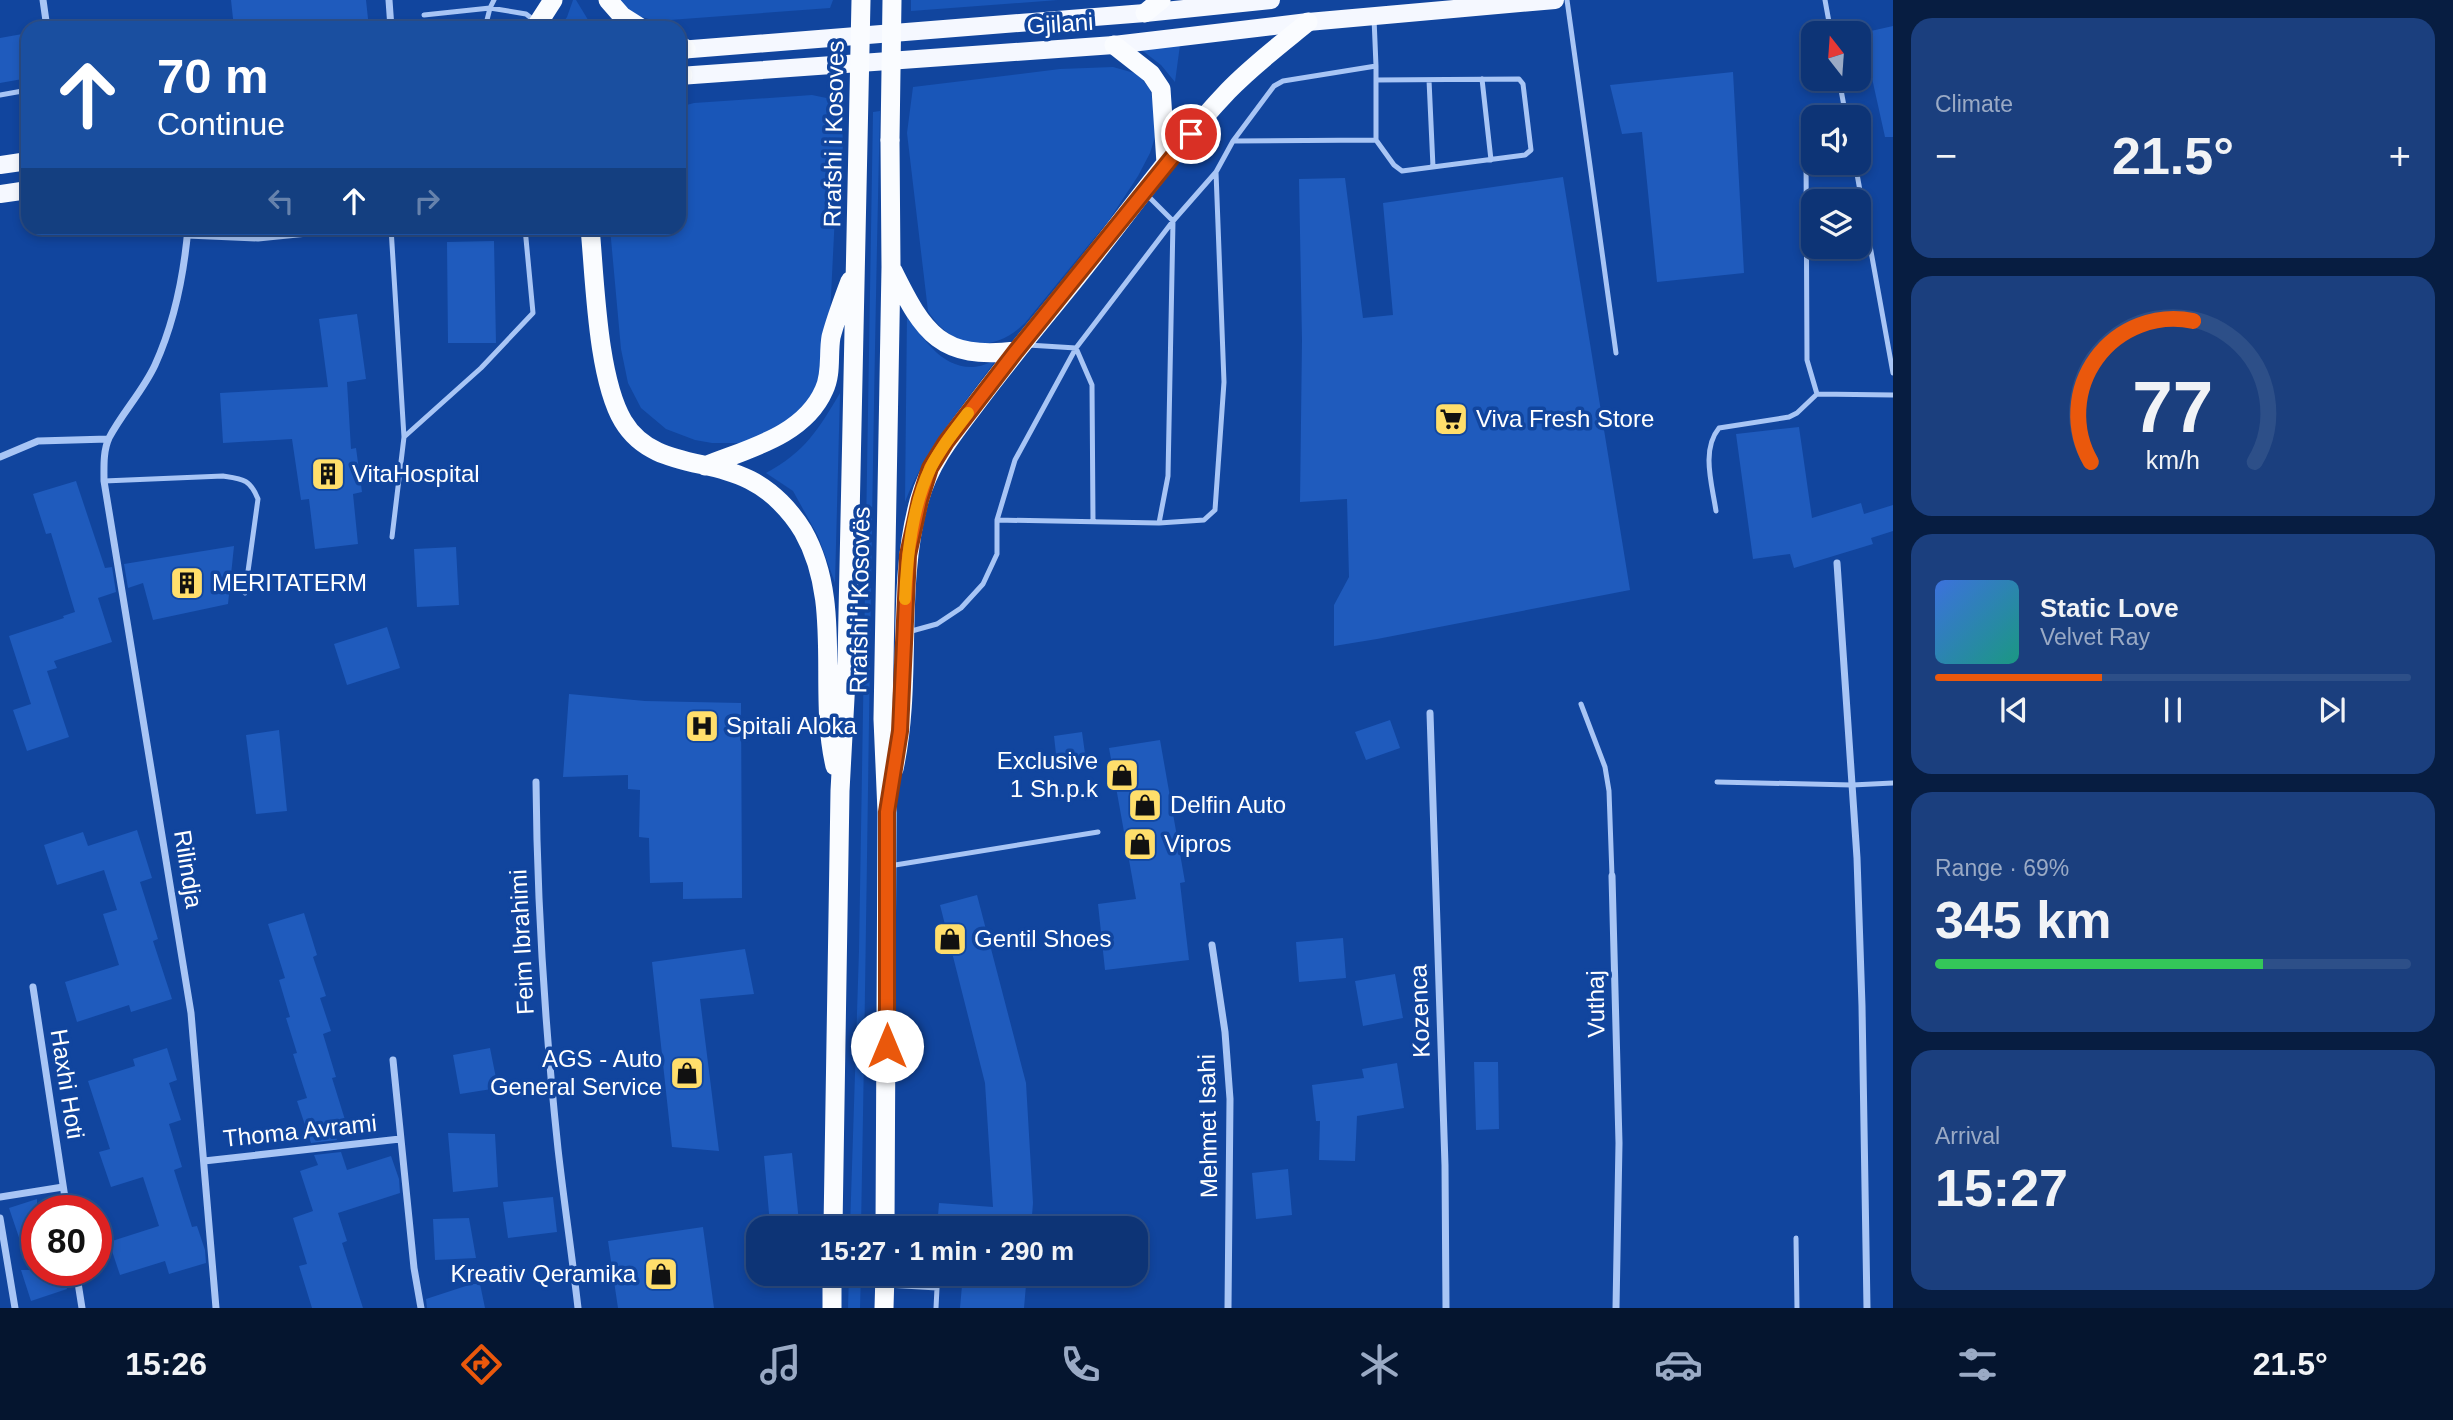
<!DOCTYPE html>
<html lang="en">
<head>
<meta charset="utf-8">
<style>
  :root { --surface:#0d3476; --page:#1b3f7e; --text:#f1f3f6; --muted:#9aaac5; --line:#2d4f88; --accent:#ea580c }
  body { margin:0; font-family:Helvetica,sans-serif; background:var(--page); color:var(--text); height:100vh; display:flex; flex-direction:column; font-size:26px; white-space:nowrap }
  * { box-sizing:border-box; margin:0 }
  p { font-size:23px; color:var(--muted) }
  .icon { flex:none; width:38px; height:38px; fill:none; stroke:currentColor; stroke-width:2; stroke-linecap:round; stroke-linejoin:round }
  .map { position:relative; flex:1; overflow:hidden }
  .sheet { display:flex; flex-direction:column; gap:18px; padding:18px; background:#071d41; width:560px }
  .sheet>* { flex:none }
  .guide { position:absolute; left:21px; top:21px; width:665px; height:214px; border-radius:21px; box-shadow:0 4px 10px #0003,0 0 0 2px var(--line); background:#1a4fa0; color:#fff; overflow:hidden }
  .needle { width:46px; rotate:343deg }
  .buttons { position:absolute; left:1801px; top:21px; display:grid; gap:14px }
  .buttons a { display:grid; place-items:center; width:70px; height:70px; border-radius:14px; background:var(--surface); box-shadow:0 4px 10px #0003,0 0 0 2px var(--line); font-size:35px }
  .speed { position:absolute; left:21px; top:1195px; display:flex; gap:14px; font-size:35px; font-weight:700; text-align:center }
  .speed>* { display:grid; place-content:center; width:91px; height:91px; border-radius:50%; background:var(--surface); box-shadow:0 4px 10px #0003,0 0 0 2px var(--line); line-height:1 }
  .speed .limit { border:10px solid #d22; background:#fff; color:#111 }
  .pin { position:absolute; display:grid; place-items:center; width:60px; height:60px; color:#fff; margin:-30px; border:4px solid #fff; border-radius:50%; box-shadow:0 2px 7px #0007 }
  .me { position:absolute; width:77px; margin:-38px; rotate:0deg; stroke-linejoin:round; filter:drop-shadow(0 0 5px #0008) }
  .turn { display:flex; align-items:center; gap:24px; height:147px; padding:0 21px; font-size:32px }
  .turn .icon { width:91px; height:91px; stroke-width:2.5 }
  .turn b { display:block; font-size:49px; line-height:60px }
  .lanes { display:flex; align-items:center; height:66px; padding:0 21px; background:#0003; justify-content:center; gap:35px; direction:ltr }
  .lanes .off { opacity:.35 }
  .big { font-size:52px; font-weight:700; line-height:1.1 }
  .sheet .widget { flex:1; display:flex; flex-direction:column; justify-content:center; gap:10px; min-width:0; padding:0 24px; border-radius:21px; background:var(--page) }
  .sheet .dial { align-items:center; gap:0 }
  .dial svg { height:182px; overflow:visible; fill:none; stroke:var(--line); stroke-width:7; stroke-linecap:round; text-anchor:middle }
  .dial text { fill:var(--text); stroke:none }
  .song { display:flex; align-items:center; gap:21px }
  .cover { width:84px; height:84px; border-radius:10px; background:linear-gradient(135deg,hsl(220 70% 55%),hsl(170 70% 35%)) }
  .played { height:7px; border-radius:4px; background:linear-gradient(90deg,var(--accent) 35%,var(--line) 35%) }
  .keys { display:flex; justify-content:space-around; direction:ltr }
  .heat { display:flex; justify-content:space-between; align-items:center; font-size:38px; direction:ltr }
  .charge { height:10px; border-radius:5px; background:linear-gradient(90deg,#34c759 69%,var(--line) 0) }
  .trip { position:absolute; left:746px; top:1216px; width:402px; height:70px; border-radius:21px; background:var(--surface); box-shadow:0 4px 10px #0003,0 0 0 2px var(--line); font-weight:700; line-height:70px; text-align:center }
  .tab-bar { display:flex; height:112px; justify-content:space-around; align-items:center; background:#05152f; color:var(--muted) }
  .tab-bar .icon { width:49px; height:49px }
  .tab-bar .on { color:var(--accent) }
  .tab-bar b { font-size:32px; color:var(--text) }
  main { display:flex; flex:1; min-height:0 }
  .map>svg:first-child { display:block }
  .green { fill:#1956b8 }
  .building { fill:#1f5bbd }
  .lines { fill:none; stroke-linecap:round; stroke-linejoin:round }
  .service { stroke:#a8c5f5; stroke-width:5 }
  .minor { stroke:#a8c5f5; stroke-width:7 }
  .primary { stroke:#f5f8ff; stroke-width:18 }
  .trunk { stroke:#fafcff; stroke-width:19 }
  .trunk-bridge { stroke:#fafcff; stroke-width:19 }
  .route-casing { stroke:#983908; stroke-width:18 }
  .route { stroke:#ea580c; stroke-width:12 }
  .slow { stroke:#f59e0b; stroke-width:12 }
  .labels { text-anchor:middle; stroke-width:7; stroke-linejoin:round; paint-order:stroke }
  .street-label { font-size:24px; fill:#fff; stroke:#11459e }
  .poi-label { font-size:24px; fill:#fff; stroke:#11459e; text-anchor:start }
</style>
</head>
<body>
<main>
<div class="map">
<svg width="1893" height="1308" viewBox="0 0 1893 1308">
  <rect width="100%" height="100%" fill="#11459e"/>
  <!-- green -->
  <path class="green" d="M 573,0 L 576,0 L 593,28 L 559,28 L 567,17 Z
    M 618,0 L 833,0 L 830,8 L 656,21 L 634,15 Z
    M 911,0 L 1058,0 L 911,11 Z
    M 1180,45 L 1175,82 L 1161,65 L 1139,48 Z
    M 1113,67 L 1138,74 L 1150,89 L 1156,117 L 1156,134 L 1150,153 L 1138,176 L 1109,220 L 1025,323 C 992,355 952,349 928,311 L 907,133 L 913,87 L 1060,69 Z
    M 812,95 L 841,101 L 843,145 L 835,214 L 828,357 L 819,389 L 794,422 L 745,443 L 712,443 L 695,440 L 666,429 L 641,408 L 628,383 L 621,349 L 610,228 L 679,228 L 679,107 L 694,103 Z
    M 880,111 C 871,484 868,856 861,1228 L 850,1228 L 859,951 L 873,112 Z
    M 907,313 C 921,337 941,368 973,367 C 980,367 988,363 995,361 C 962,406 925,450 905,502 Z
    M 840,393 L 835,583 L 818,536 L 793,491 L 766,473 C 805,452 818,430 840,393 Z
    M 849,1274 L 861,1274 L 860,1308 L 848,1308 Z"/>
  <!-- building -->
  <path class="building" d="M 231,0 L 366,0 L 369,28 L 234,28 Z
    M 1893,26 L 1893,137 L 1885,137 L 1862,33 Z
    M 28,33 L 28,78 L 0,83 L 0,38 Z
    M 1733,72 L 1744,273 L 1657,282 L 1642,132 L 1622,134 L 1610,85 Z
    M 1563,177 L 1630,590 L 1377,639 L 1334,646 L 1334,605 L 1349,577 L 1347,499 L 1300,502 L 1302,340 L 1299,179 L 1345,178 L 1363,318 L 1393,315 L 1383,203 Z
    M 494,241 L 496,343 L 448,343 L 447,242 Z
    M 357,314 L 366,379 L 347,382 L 351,449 L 356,448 L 362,492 L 353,494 L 358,544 L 315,549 L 309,499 L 301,500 L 292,439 L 223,443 L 220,393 L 328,387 L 319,319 Z
    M 1799,427 L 1812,518 L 1861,503 L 1864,514 L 1893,505 L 1893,531 L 1871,538 L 1873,544 L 1794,568 L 1790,554 L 1753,559 L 1736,434 Z
    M 76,481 L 105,568 L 112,567 L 116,592 L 98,598 L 112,642 L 54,661 L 57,668 L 47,671 L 69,737 L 27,751 L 13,710 L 31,704 L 9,636 L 64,618 L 63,616 L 75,612 L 51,533 L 46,534 L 33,494 Z
    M 234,546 L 228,604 L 153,620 L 143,583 L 128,588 L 124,564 Z
    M 456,547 L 459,605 L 417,607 L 414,549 Z
    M 387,627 L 400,668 L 347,685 L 334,644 Z
    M 569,694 L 645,701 L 741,703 L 742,898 L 683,899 L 683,882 L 650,883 L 649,838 L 639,837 L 640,790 L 628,789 L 628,775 L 563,777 Z
    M 1390,720 L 1400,748 L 1366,760 L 1355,732 Z
    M 279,730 L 287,811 L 256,814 L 246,735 Z
    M 1082,732 L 1087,768 L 1058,772 L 1054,736 Z
    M 1160,740 L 1185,882 L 1180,883 L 1189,960 L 1105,970 L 1098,904 L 1136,899 L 1109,748 Z
    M 137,830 L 152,878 L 140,882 L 158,939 L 153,941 L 172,999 L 131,1012 L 129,1005 L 77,1022 L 65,982 L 119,965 L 103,914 L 117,910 L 104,870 L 57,885 L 44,845 L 83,832 L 88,846 Z
    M 977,895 L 1026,1083 L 1033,1203 L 1031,1228 L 937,1228 L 939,1203 L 993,1207 L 985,1083 L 940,905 Z
    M 304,913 L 317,955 L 313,957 L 326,996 L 320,998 L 331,1031 L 323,1034 L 336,1077 L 332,1078 L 346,1123 L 333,1127 L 337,1140 L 311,1143 L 297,1101 L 307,1098 L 293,1054 L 297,1053 L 286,1018 L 290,1017 L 279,980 L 285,978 L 268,924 Z
    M 1343,938 L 1346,978 L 1299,982 L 1296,942 Z
    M 745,949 L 754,994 L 700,999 L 719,1151 L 672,1147 L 652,962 Z
    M 1395,974 L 1403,1018 L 1363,1026 L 1355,981 Z
    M 167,1048 L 177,1080 L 169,1083 L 181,1120 L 169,1124 L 182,1167 L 174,1170 L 192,1227 L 197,1226 L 205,1250 L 206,1263 L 169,1274 L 165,1261 L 120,1275 L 109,1242 L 159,1226 L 143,1177 L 111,1187 L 99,1152 L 110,1149 L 88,1081 L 135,1066 L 133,1059 Z
    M 490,1048 L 498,1088 L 460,1094 L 453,1055 Z
    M 1474,1062 L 1498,1062 L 1499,1129 L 1476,1130 Z
    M 1397,1063 L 1404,1108 L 1357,1116 L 1355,1161 L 1319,1160 L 1320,1121 L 1316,1121 L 1312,1085 L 1364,1078 L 1362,1069 Z
    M 448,1133 L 495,1134 L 498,1187 L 453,1192 Z
    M 341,1152 L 347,1170 L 391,1156 L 399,1179 L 400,1193 L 338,1213 L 347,1241 L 342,1243 L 363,1308 L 312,1308 L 299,1266 L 307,1264 L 293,1218 L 313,1211 L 300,1171 L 318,1165 L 314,1155 Z
    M 792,1153 L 799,1222 L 770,1225 L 764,1156 Z
    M 1288,1169 L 1292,1215 L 1256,1219 L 1252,1173 Z
    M 553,1197 L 557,1232 L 508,1238 L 503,1202 Z
    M 37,1199 L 37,1270 L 61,1270 L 67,1289 L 31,1301 L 21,1270 L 30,1270 L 9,1208 Z
    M 469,1218 L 476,1258 L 435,1260 L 433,1219 Z
    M 703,1227 L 714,1308 L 618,1308 L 608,1241 Z
    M 963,1274 L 1027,1274 L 1024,1308 L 960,1308 Z
    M 472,1284 L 480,1284 L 485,1308 L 427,1308 L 426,1299 Z"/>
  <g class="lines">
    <!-- service -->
    <path class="service" d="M 494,0 L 490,8 L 526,14 L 535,21
      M 1567,0 L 1616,353
      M 1825,0 L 1831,33
      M 424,15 L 490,8 L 485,28
      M 1482,79 L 1491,160
      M 1839,79 L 1846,117
      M 1429,80 L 1433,167
      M 0,95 L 28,90
      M 1376,140 L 1394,165 L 1402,171 L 1525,155 L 1531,150 L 1523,84 L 1519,79 L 1376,80
      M 1233,141 L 1274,86 L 1283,81 L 1376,66 L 1374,18
      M 1813,143 L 1808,146 L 1806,153 L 1807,360 L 1817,394 L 1893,395
      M 1855,163 L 1893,373
      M 391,228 L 404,437 L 392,537
      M 187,236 L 258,239 L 367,228
      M 1028,345 L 1076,348 L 1092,385 L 1093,521
      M 404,437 L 481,368 L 533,313 L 525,228
      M 104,481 L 223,476 C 243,479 250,479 258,499 L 245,593
      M 1716,511 C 1712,484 1701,450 1719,428 L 1789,417 L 1797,413 L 1817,394
      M 997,520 L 1159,523 L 1168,476 L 1173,221 L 1147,195
      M 1159,523 L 1204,520 L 1215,510 L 1224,382 L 1216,172
      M 908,632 L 937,624 L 961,608 L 983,584 L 997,554 L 997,520 L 1015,460 L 1076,348 L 1173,221 L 1216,172 L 1233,141 L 1376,140 L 1376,66
      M 1581,704 L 1605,767 L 1609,791 L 1612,876
      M 1717,782 L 1852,785 L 1893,783
      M 889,866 L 1098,832
      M 1796,1238 L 1797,1308
      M 887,1285 L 937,1288 L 936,1308"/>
    <!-- minor -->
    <path class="minor" d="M 43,0 L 47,28
      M 389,0 L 391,28
      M 188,228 C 184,274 175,321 155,365 C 143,391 122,413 109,438 C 103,451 104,467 104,481 L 191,1013 L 216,1308
      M 0,457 L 38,441 L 108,439
      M 1837,563 L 1857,858 L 1862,1006 L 1867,1308
      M 1430,713 L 1445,1165 L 1446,1308
      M 536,782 C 537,906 545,1026 558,1149 C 564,1202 572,1255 578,1308
      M 1612,876 L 1619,1143 L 1616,1308
      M 1212,945 L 1225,1032 L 1230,1099 L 1228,1308
      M 33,987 L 67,1211
      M 393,1060 L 414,1268 L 421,1308
      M 204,1161 L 400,1139
      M 0,1197 L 63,1187
      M 0,1218 L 15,1308
      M 76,1270 L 82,1308"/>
    <!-- primary -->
    <path class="primary" d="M 679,50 L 1145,13 L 1271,0
      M 679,76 L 1114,45 L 1308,22 L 1555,0
      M 0,165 L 28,161
      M 0,194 L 28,190"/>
    <!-- trunk -->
    <path class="trunk" d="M 608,0 L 622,16 L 641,28
      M 1145,13 L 1161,0
      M 535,28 L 553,0
      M 679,45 L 686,49
      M 1114,45 L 1151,74 L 1161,89 L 1166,163
      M 679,79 L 683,75
      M 590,228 C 595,279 597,377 623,421 C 651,468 708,458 750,480 C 772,491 791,511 803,531 C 844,603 817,689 835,766
      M 893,271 C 924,334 941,360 1016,351
      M 705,466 C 747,449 804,436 824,390 C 832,374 828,354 831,337 C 836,318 843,300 850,281
      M 894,769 C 913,681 895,589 919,501 C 930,461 954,433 978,401 C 1010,358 1044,318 1077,277 C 1127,215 1173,149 1228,91 C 1252,66 1281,44 1308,22
      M 833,1228 L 840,791 L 847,661 L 861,0
      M 885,1228 L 887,812 L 883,719 L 891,267 L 890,140
      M 832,1308 L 832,1274
      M 884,1308 L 885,1274"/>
    <!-- trunk-bridge -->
    <path class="trunk-bridge" d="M 890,140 L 892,0"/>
  </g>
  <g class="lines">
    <!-- route casing -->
    <g class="route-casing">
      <path id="route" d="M 887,1046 L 887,812 L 900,731 L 908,555 L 920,500 L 930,468 L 946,442 L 1016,351 L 1191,134"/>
    </g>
    <!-- route -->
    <use href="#route" class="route"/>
    <!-- slow -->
    <path class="slow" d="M 905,599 C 907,556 912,506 931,467 C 941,447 955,430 968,413"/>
  </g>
  <!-- icons -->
  <defs>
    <g id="supermarket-square" transform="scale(1.75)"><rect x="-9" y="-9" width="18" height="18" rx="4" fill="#ffde6b" stroke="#11459e"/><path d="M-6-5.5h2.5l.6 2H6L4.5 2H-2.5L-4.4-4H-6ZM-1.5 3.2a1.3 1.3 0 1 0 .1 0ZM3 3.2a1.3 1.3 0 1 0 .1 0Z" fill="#111"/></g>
    <g id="building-square" transform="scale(1.75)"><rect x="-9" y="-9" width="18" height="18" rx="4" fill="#ffde6b" stroke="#11459e"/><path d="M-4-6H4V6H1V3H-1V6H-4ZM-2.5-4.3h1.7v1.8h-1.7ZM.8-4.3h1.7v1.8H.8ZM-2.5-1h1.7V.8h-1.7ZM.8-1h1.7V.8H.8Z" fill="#111"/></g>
    <g id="hospital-square" transform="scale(1.75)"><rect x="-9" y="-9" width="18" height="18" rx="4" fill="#ffde6b" stroke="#11459e"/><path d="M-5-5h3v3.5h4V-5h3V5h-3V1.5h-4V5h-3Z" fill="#111"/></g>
    <g id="shop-square" transform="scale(1.75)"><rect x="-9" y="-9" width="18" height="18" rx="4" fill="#ffde6b" stroke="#11459e"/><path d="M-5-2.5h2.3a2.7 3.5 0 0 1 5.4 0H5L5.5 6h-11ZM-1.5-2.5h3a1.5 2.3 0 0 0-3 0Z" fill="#111"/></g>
  </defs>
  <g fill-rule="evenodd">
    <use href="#supermarket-square" x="1451" y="419"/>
    <use href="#building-square" x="328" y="474"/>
    <use href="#building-square" x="187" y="583"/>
    <use href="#hospital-square" x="702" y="726"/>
    <use href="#shop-square" x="1122" y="775"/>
    <use href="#shop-square" x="1145" y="805"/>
    <use href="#shop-square" x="1140" y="844"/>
    <use href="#shop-square" x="950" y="939"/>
    <use href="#shop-square" x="687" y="1073"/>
    <use href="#shop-square" x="661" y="1274"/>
  </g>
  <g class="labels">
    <!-- street labels -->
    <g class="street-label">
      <text transform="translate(1060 24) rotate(-4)" y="8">Gjilani</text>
      <text transform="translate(834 134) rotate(-89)" y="8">Rrafshi i Kosoves</text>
      <text transform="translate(860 600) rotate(-89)" y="8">Rrafshi i Kosovës</text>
      <text transform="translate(188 869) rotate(81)" y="8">Rilindja</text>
      <text transform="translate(522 942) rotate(-93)" y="8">Feim Ibrahimi</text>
      <text transform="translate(1596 1004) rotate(-91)" y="8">Vuthaj</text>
      <text transform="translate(1420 1011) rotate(-92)" y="8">Kozenca</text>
      <text transform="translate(67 1084) rotate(81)" y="8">Haxhi Hoti</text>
      <text transform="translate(1208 1126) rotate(-91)" y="8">Mehmet Isahi</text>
      <text transform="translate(300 1131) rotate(-6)" y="8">Thoma Avrami</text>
    </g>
    <!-- poi labels -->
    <g class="poi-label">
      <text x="1476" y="427">Viva Fresh Store</text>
      <text x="352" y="482">VitaHospital</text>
      <text x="212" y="591">MERITATERM</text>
      <text x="726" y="734">Spitali Aloka</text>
      <text x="1098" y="769" text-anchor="end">Exclusive<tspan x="1098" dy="28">1 Sh.p.k</tspan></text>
      <text x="1170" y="813">Delfin Auto</text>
      <text x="1164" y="852">Vipros</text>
      <text x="974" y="947">Gentil Shoes</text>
      <text x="662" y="1067" text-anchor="end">AGS - Auto<tspan x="662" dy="28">General Service</tspan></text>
      <text x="636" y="1282" text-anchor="end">Kreativ Qeramika</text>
    </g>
  </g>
</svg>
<div class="buttons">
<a><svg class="needle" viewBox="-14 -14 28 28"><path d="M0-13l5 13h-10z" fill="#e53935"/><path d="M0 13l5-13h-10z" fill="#9aaac5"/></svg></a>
<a><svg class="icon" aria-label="sound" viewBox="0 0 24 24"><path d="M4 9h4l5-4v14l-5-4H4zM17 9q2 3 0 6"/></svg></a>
<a><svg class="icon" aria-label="layers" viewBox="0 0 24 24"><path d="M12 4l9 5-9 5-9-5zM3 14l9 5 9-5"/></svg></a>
</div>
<div class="speed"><div class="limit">80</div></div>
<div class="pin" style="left:1191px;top:134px;background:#d93025"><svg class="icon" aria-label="arrive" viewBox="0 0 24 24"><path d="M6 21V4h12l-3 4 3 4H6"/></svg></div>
<svg class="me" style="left:887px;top:1046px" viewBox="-20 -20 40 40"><circle r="19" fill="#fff"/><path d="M0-13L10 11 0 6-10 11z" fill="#ea580c"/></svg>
<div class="trip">15:27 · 1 min · 290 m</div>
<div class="guide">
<div class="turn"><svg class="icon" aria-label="ahead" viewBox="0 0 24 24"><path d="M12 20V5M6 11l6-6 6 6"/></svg><div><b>70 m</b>Continue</div></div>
<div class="lanes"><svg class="icon off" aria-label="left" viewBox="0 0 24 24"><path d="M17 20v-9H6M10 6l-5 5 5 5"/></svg><svg class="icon" aria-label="ahead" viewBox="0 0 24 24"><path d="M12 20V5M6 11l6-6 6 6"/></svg><svg class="icon off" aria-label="right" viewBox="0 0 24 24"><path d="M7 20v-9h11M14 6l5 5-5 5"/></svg></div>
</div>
</div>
<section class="sheet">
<div class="widget"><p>Climate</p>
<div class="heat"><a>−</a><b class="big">21.5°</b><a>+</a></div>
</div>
<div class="widget dial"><svg viewBox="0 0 100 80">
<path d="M14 69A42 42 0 1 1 86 69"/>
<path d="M14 69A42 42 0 0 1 59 7" stroke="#ea580c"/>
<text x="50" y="56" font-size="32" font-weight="700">77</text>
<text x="50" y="72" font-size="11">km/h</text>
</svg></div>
<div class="widget">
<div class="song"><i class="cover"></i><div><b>Static Love</b><p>Velvet Ray</p></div></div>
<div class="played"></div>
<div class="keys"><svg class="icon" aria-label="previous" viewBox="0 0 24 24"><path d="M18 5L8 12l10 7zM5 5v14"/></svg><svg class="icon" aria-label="pause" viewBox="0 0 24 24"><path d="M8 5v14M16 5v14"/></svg><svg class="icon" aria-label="next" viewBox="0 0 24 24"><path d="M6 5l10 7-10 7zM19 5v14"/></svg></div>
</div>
<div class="widget"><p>Range · 69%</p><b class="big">345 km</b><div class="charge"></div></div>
<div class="widget"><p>Arrival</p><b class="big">15:27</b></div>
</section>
</main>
<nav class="tab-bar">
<b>15:26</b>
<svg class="icon on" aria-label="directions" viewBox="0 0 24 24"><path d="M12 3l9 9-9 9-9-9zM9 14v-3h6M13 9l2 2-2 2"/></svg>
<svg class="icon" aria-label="music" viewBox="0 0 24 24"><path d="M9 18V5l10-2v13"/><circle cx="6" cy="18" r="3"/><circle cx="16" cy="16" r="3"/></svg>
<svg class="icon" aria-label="phone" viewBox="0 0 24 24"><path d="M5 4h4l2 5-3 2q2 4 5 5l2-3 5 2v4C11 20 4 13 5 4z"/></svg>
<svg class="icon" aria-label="climate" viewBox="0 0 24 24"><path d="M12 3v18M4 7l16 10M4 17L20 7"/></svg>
<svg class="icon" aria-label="car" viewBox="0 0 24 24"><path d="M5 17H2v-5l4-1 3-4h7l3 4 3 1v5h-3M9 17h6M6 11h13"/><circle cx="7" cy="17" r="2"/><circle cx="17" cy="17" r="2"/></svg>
<svg class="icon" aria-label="filters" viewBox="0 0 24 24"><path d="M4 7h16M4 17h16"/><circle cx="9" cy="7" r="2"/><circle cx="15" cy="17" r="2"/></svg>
<b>21.5°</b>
</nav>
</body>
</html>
